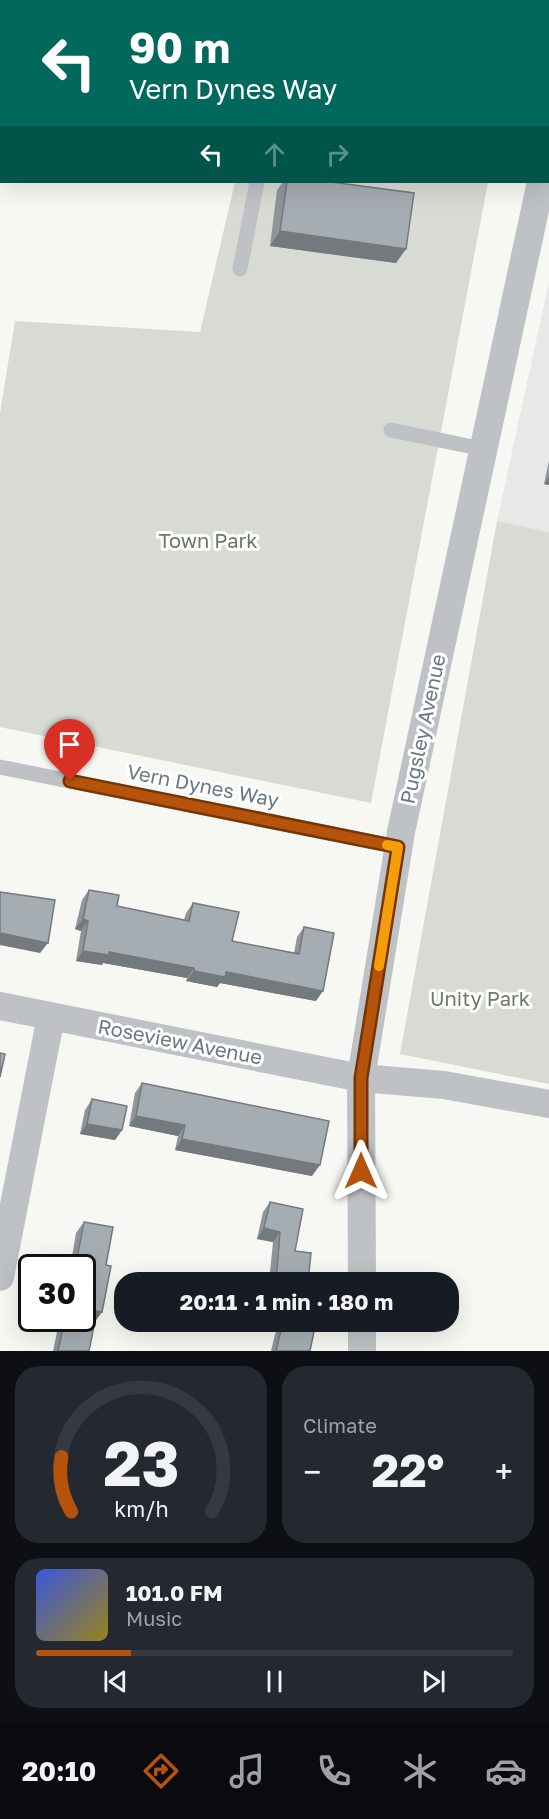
<!DOCTYPE html>
<html lang="en">
<head>
<meta charset="utf-8">
<style>
  :root { --surface:#171b24; --page:#242831; --text:#f1f3f6; --muted:#9ea1a6; --line:#363941; --accent:#b45309 }
  body { margin:0; font-family:"Golos Text",sans-serif; background:var(--page); color:var(--text); height:100vh; display:flex; flex-direction:column; font-size:22px; white-space:nowrap }
  * { box-sizing:border-box; margin:0 }
  p { font-size:20px; color:var(--muted) }
  .icon { flex:none; width:33px; height:33px; fill:none; stroke:currentColor; stroke-width:2; stroke-linecap:round; stroke-linejoin:round }
  .map { position:relative; height:1351px; overflow:hidden }
  .drawer { display:flex; flex-direction:column; gap:15px; padding:15px; background:#0d0f14; flex:1 }
  .drawer>* { flex:none }
  .hud { position:absolute; left:0px; top:0px; width:549px; height:183px; box-shadow:0 6px 24px #0002; background:#00695c; color:#fff; overflow:hidden }
  .speed { position:absolute; left:18px; top:1254px; display:flex; gap:12px; font-size:30px; font-weight:700; text-align:center }
  .speed>* { display:grid; place-content:center; width:78px; height:78px; border-radius:50%; background:var(--surface); box-shadow:0 6px 24px #0002; line-height:1 }
  .speed .limit { border:3px solid #111; border-radius:9px; background:#fff; color:#111 }
  .pin { position:absolute; display:grid; place-items:center; width:51px; height:51px; color:#fff; margin:-62px -26px; border-radius:50% 50% 50% 0; rotate:-45deg; box-shadow:0 0 6px #0007 }
  .pin .icon { rotate:45deg }
  .me { position:absolute; width:66px; margin:-33px; rotate:0deg; stroke-linejoin:round; filter:drop-shadow(0 0 4px #0008) }
  .turn { display:flex; align-items:center; gap:21px; height:126px; padding:0 30px; font-size:27px }
  .turn .icon { width:78px; height:78px; stroke-width:2.5 }
  .turn b { display:block; font-size:42px; line-height:51px }
  .lanes { display:flex; align-items:center; height:57px; padding:0 30px; background:#0003; justify-content:center; gap:30px; direction:ltr }
  .lanes .off { opacity:.35 }
  .big { font-size:45px; font-weight:700; line-height:1.1 }
  .drawer .tile { flex:1; display:flex; flex-direction:column; justify-content:center; gap:9px; min-width:0; padding:0 21px; border-radius:24px; background:var(--page) }
  .drawer .dial { align-items:center; gap:0 }
  .dial svg { height:156px; overflow:visible; fill:none; stroke:var(--line); stroke-width:7; stroke-linecap:round; text-anchor:middle }
  .dial text { fill:var(--text); stroke:none }
  .song { display:flex; align-items:center; gap:18px }
  .cover { width:72px; height:72px; border-radius:9px; background:linear-gradient(135deg,hsl(230 70% 55%),hsl(50 70% 35%)) }
  .played { height:6px; border-radius:3px; background:linear-gradient(90deg,var(--accent) 20%,var(--line) 20%) }
  .keys { display:flex; justify-content:space-around; direction:ltr }
  .heat { display:flex; justify-content:space-between; align-items:center; font-size:33px; direction:ltr }
  .drawer .tiles { flex:1; display:grid; gap:15px; grid-template-columns:1fr 1fr }
  .tile:last-child { grid-column:span 2 }
  .trip { position:absolute; left:114px; top:1272px; width:345px; height:60px; border-radius:24px; background:var(--surface); box-shadow:0 6px 24px #0002; font-weight:700; line-height:60px; text-align:center }
  .dock { display:flex; height:96px; justify-content:space-around; align-items:center; background:#090b0e; color:var(--muted) }
  .dock .icon { width:42px; height:42px }
  .dock .selected { color:var(--accent) }
  .dock b { font-size:27px; color:var(--text) }
  .map>svg:first-child { display:block }
  .built { fill:#e7e8e7 }
  .green { fill:#d7dbd4 }
  .lines { fill:none; stroke-linecap:round; stroke-linejoin:round }
  .lane { stroke:#bec2c5; stroke-width:15 }
  .street { stroke:#bec2c5; stroke-width:28 }
  .wall { fill:#8f9599 }
  .shaded-wall { fill:#74797d }
  .building { fill:#a6adb2; stroke:#74797d; stroke-width:1.5 }
  .route-casing { stroke:#753606; stroke-width:15 }
  .route { stroke:#b45309; stroke-width:10 }
  .slow { stroke:#f59e0b; stroke-width:10 }
  .labels { text-anchor:middle; stroke-width:6; stroke-linejoin:round; paint-order:stroke }
  .park-label { font-size:20px; fill:#6b7a67; stroke:#fff }
  .street-label { font-size:20px; fill:#697882; stroke:#fff }
</style>
</head>
<body>
<div class="map">
<svg width="549" height="1351" viewBox="0 0 549 1351">
  <rect width="100%" height="100%" fill="#f7f7f4"/>
  <!-- built -->
  <path class="built" d="M 549,282 L 549,532 L 497,521 Z"/>
  <!-- green -->
  <path class="green" d="M 235,182 L 488,182 L 371,803 L 0,727 L 0,413 L 15,321 L 200,332 Z
    M 497,521 L 549,532 L 549,1084 L 400,1054 Z"/>
  <g class="lines">
    <!-- lane -->
    <path class="lane" d="M 240,269 L 257,182
      M 391,430 L 483,449
      M 0,767 L 398,847"/>
    <!-- street -->
    <path class="street" d="M 0,44 L 2,45
      M 548,151 L 549,146
      M 0,1006 L 361,1078 L 444,1085 L 549,1104
      M 0,1277 L 51,1016
      M 362,1282 L 361,1078 L 401,832 L 541,182
      M 362,1322 L 362,1351"/>
  </g>
  <!-- wall -->
  <path class="wall" d="M 283,182 L 331,182 L 396,263 L 270,246 L 277,190 Z
    M 549,461 L 549,485 L 544,484 Z
    M 89,890 L 117,906 L 184,920 L 186,913 L 193,903 L 232,941 L 294,953 L 297,937 L 304,927 L 316,1001 L 220,983 L 217,987 L 186,981 L 187,978 L 103,963 L 102,965 L 76,961 L 81,931 L 75,929 L 82,900 Z
    M 142,1083 L 312,1176 L 175,1150 L 178,1136 L 129,1126 L 135,1093 Z
    M 92,1099 L 122,1130 L 115,1140 L 80,1134 L 85,1110 Z
    M 270,1202 L 295,1251 L 308,1282 L 269,1282 L 273,1242 L 257,1239 L 263,1212 Z
    M 84,1222 L 106,1265 L 102,1312 L 95,1322 L 89,1351 L 53,1351 L 60,1318 L 82,1318 L 82,1268 L 70,1268 L 76,1233 Z
    M 278,1322 L 316,1322 L 310,1351 L 271,1351 Z"/>
  <!-- shaded-wall -->
  <path class="shaded-wall" d="M 0,0 L 10,0 L 9,2 L 2,2 L 2,9 L 0,9 Z
    M 39,0 L 52,0 L 60,2 L 38,2 Z
    M 96,0 L 125,0 L 133,2 L 95,2 Z
    M 280,231 L 406,249 L 396,263 L 270,246 Z
    M 549,477 L 549,485 L 544,484 Z
    M 83,919 L 88,921 L 81,931 L 75,929 Z
    M 0,933 L 48,943 L 40,953 L 0,945 Z
    M 83,951 L 109,952 L 194,968 L 187,978 L 103,963 L 102,965 L 76,961 Z
    M 194,971 L 226,972 L 323,991 L 316,1001 L 220,983 L 217,987 L 186,981 Z
    M 136,1116 L 185,1125 L 178,1136 L 129,1126 Z
    M 87,1124 L 122,1130 L 115,1140 L 80,1134 Z
    M 182,1139 L 320,1165 L 312,1176 L 175,1150 Z
    M 264,1228 L 280,1232 L 273,1242 L 257,1239 Z
    M 97,1311 L 102,1312 L 94,1322 Z"/>
  <!-- building -->
  <path class="building" d="M 11,0 L 40,0 L 40,2 L 10,2 Z
    M 52,0 L 99,0 L 98,2 L 60,2 Z
    M 125,0 L 156,0 L 156,2 L 133,2 Z
    M 158,0 L 406,0 L 414,2 L 167,2 Z
    M 510,0 L 537,0 L 537,2 L 510,2 Z
    M 287,182 L 331,182 L 414,193 L 406,249 L 280,231 Z
    M 89,890 L 119,895 L 117,906 L 189,921 L 193,903 L 239,912 L 232,941 L 299,954 L 304,927 L 334,933 L 323,991 L 226,972 L 225,977 L 194,971 L 194,968 L 109,952 L 109,955 L 83,951 L 88,921 L 83,919 Z
    M 0,892 L 55,900 L 48,943 L 0,933 Z
    M 0,1053 L 5,1054 L 0,1077 Z
    M 142,1083 L 329,1121 L 320,1165 L 182,1139 L 185,1125 L 136,1116 Z
    M 92,1099 L 127,1106 L 122,1130 L 87,1124 Z
    M 270,1202 L 303,1209 L 295,1251 L 311,1253 L 308,1282 L 276,1282 L 280,1232 L 264,1228 Z
    M 84,1222 L 113,1227 L 106,1265 L 111,1266 L 102,1312 L 97,1311 L 89,1351 L 58,1351 L 65,1318 L 82,1318 L 82,1268 L 75,1268 Z
    M 283,1322 L 316,1322 L 310,1351 L 276,1351 Z"/>
  <g class="lines">
    <!-- route casing -->
    <g class="route-casing">
      <path id="route" d="M 70,781 L 398,847 L 361,1078 L 361,1171"/>
    </g>
    <!-- route -->
    <use href="#route" class="route"/>
    <!-- slow -->
    <path class="slow" d="M 379,966 L 398,847 L 387,845"/>
  </g>
  <g class="labels">
    <!-- park labels -->
    <g class="park-label">
      <text x="208" y="548">Town Park</text>
      <text x="480" y="1006">Unity Park</text>
    </g>
    <!-- street labels -->
    <g class="street-label">
      <text transform="translate(423 729) rotate(-78)" y="7">Pugsley Avenue</text>
      <text transform="translate(203 786) rotate(11)" y="7">Vern Dynes Way</text>
      <text transform="translate(180 1042) rotate(11)" y="7">Roseview Avenue</text>
    </g>
  </g>
</svg>
<div class="speed"><div class="limit">30</div></div>
<div class="pin" style="left:70px;top:781px;background:#d93025"><svg class="icon" aria-label="arrive" viewBox="0 0 24 24"><path d="M6 21V4h12l-3 4 3 4H6"/></svg></div>
<svg class="me" style="left:361px;top:1171px" viewBox="-20 -20 40 40"><path d="M0-17L14 15 0 8-14 15z" fill="#b45309" stroke="#fff" stroke-width="4"/></svg>
<div class="trip">20:11 · 1 min · 180 m</div>
<div class="hud">
<div class="turn"><svg class="icon" aria-label="left" viewBox="0 0 24 24"><path d="M17 20v-9H6M10 6l-5 5 5 5"/></svg><div><b>90 m</b>Vern Dynes Way</div></div>
<div class="lanes"><svg class="icon" aria-label="left" viewBox="0 0 24 24"><path d="M17 20v-9H6M10 6l-5 5 5 5"/></svg><svg class="icon off" aria-label="ahead" viewBox="0 0 24 24"><path d="M12 20V5M6 11l6-6 6 6"/></svg><svg class="icon off" aria-label="right" viewBox="0 0 24 24"><path d="M7 20v-9h11M14 6l5 5-5 5"/></svg></div>
</div>
</div>
<section class="drawer">
<div class="tiles">
<div class="tile dial"><svg viewBox="0 0 100 80">
<path d="M14 69A42 42 0 1 1 86 69"/>
<path d="M14 69A42 42 0 0 1 9 41" stroke="#b45309"/>
<text x="50" y="56" font-size="32" font-weight="700">23</text>
<text x="50" y="72" font-size="11">km/h</text>
</svg></div>
<div class="tile"><p>Climate</p>
<div class="heat"><a>−</a><b class="big">22°</b><a>+</a></div>
</div>
<div class="tile">
<div class="song"><i class="cover"></i><div><b>101.0 FM</b><p>Music</p></div></div>
<div class="played"></div>
<div class="keys"><svg class="icon" aria-label="previous" viewBox="0 0 24 24"><path d="M18 5L8 12l10 7zM5 5v14"/></svg><svg class="icon" aria-label="pause" viewBox="0 0 24 24"><path d="M8 5v14M16 5v14"/></svg><svg class="icon" aria-label="next" viewBox="0 0 24 24"><path d="M6 5l10 7-10 7zM19 5v14"/></svg></div>
</div>
</div>
</section>
<nav class="dock">
<b>20:10</b>
<svg class="icon selected" aria-label="directions" viewBox="0 0 24 24"><path d="M12 3l9 9-9 9-9-9zM9 14v-3h6M13 9l2 2-2 2"/></svg>
<svg class="icon" aria-label="music" viewBox="0 0 24 24"><path d="M9 18V5l10-2v13"/><circle cx="6" cy="18" r="3"/><circle cx="16" cy="16" r="3"/></svg>
<svg class="icon" aria-label="phone" viewBox="0 0 24 24"><path d="M5 4h4l2 5-3 2q2 4 5 5l2-3 5 2v4C11 20 4 13 5 4z"/></svg>
<svg class="icon" aria-label="climate" viewBox="0 0 24 24"><path d="M12 3v18M4 7l16 10M4 17L20 7"/></svg>
<svg class="icon" aria-label="car" viewBox="0 0 24 24"><path d="M5 17H2v-5l4-1 3-4h7l3 4 3 1v5h-3M9 17h6M6 11h13"/><circle cx="7" cy="17" r="2"/><circle cx="17" cy="17" r="2"/></svg>
</nav>
</body>
</html>
